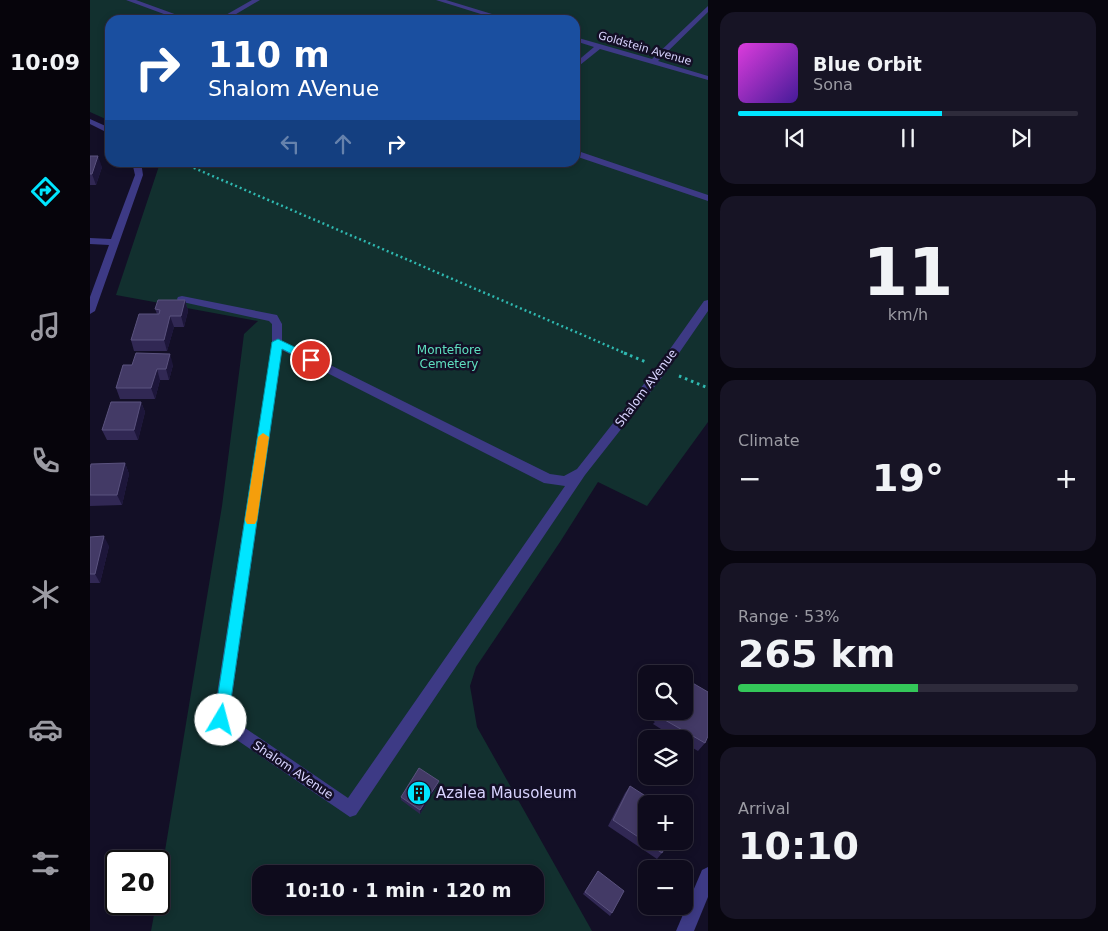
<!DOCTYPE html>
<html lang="en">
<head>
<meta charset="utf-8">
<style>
  :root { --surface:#0e0b1c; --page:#171425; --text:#f1f3f6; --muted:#9b9ba3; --line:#2e2b3b; --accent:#00e5ff }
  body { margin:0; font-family:"DejaVu Sans",sans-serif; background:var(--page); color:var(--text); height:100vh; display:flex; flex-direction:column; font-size:19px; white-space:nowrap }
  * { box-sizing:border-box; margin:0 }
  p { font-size:16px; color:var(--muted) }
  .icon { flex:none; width:28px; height:28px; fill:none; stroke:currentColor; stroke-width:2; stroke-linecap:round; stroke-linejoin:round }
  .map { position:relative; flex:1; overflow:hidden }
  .panel { display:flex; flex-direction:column; gap:12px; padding:12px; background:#08060f; width:400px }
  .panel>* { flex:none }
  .hud { position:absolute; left:15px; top:15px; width:475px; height:152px; border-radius:15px; box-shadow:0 2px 8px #0003,0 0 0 1px var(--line); background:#1a4fa0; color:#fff; overflow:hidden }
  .controls { position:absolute; left:548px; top:665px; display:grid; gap:10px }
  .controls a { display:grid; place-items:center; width:55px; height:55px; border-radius:10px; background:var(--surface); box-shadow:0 2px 8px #0003,0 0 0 1px var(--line); font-size:25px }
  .speed { position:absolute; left:15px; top:850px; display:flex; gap:10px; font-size:25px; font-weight:700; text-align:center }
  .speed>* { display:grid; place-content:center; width:65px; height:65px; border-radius:50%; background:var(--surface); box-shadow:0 2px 8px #0003,0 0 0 1px var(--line); line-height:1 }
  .speed .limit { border:2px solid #111; border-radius:8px; background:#fff; color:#111 }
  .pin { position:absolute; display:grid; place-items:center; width:42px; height:42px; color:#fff; margin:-21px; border:2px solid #fff; border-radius:50%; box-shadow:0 1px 5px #0007 }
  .me { position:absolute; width:55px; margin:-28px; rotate:8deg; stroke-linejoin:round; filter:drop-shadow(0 0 4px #0008) }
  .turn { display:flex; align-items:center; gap:18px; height:105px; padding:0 20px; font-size:22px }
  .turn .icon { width:65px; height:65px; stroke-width:2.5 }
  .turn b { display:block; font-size:35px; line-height:42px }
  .lanes { display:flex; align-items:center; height:48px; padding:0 20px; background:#0003; justify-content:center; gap:25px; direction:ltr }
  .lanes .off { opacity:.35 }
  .big { font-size:38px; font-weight:700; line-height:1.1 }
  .panel .widget { flex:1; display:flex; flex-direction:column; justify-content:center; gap:8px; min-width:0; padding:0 18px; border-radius:15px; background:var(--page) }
  .panel .dial { align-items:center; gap:0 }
  .dial b { font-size:65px; line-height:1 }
  .song { display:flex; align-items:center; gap:15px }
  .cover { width:60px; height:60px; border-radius:8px; background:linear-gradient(135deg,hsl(300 70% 55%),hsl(260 70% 35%)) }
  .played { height:5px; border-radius:2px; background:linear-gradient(90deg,var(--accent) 60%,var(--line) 60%) }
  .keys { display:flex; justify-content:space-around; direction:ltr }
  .heat { display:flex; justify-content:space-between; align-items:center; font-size:28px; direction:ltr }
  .charge { height:8px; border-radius:4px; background:linear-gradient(90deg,#34c759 53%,var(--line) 0) }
  .trip { position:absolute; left:162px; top:865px; width:292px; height:50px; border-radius:15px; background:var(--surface); box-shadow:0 2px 8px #0003,0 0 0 1px var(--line); font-weight:700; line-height:50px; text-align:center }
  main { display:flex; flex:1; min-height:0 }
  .menu { display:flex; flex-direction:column; width:90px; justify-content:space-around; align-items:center; background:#06040b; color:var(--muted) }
  .menu .icon { width:35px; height:35px }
  .menu .current { color:var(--accent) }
  .menu b { font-size:22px; color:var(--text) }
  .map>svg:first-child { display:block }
  .green { fill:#12302f; fill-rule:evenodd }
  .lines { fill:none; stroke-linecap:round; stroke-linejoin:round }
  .path-far1 { stroke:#2fb8b0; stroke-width:2.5; stroke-dasharray:2 3; stroke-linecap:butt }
  .path { stroke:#2fb8b0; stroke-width:3; stroke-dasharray:2.5 4; stroke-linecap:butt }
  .service { fill:#3d3a85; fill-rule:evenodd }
  .minor { fill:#3d3a85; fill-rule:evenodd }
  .tertiary { fill:#3d3a85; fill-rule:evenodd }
  .wall { fill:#312854 }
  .shaded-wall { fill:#1d163a }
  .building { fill:#433a66; stroke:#5a527e }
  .route { fill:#00e5ff; stroke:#0095a6 }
  .slow { fill:#f59e0b }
  .labels { text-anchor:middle; stroke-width:5; stroke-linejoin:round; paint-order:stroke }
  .far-street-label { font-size:11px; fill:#d9d4ff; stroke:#130f26 }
  .park-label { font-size:12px; fill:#5fe0c0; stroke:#130f26 }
  .street-label { font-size:12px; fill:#d9d4ff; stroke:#130f26 }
  .near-poi-label { font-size:15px; fill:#d9d4ff; stroke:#130f26; text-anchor:start }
</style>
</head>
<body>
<main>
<nav class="menu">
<b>10:09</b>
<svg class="icon current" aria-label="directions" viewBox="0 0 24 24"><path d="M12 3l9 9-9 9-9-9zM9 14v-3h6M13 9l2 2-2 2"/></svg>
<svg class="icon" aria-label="music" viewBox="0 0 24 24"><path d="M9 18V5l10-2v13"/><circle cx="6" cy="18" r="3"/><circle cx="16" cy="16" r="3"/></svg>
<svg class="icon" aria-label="phone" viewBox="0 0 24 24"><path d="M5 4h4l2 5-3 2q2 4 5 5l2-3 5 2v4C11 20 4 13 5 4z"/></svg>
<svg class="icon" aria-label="climate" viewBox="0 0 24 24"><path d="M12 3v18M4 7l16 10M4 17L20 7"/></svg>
<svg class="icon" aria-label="car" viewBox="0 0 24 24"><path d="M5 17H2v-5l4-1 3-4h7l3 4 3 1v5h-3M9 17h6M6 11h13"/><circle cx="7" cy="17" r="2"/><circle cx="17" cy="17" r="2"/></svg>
<svg class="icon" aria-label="filters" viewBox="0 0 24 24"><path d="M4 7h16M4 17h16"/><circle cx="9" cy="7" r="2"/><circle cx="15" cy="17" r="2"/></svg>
</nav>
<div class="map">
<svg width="618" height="931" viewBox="0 0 618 931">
  <rect width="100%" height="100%" fill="#130f26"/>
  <!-- green -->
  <path class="green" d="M 0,0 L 618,0 L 618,422 L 557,506 L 508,482 L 470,542 L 386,667 L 380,686 L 387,727 L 502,931 L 61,931 L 66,904 L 69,904 L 69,887 L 132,506 L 154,334 L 168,321 L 26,295 L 70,163 L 485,162 L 485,20 L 20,20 L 20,121 L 0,112 ZM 171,874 L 446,874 L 446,906 L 171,906 Z"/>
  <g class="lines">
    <!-- path-far1 -->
    <path class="path-far1" d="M 90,162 L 537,354"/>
    <!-- path -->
    <path class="path" d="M 534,353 L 556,362
      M 589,376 L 618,388"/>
    <!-- service -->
    <path class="service" d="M 36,0 L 46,0 L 101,20 L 90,20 Z
      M 162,0 L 170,0 L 136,20 L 127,20 Z
      M 346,0 L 356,0 L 422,20 L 410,20 Z
      M 618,6 L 618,12 L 568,61 L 618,76 L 618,80 L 510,49 L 485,69 L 485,63 L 504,47 L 485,41 L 485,37 L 562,59 Z
      M 485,150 L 618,195 L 618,201 L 485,156 Z
      M 92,296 L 187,315 L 192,324 L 192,341 L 460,474 L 474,476 L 487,469 L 568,366 L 614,301 L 618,300 L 618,311 L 576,372 L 495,475 L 266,815 L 260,817 L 125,725 L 123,720 L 182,343 L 182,324 L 179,321 L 88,301 L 87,299 L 88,297 ZM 192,350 L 454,483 L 475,486 L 258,798 L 139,717 Z"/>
    <!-- minor -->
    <path class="minor" d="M 0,119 L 20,128 L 20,134 L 0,124 Z
      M 42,162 L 51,162 L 53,175 L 5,311 L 0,314 L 0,297 L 19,245 L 0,244 L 0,238 L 21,239 L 45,175 Z"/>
    <!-- tertiary -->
    <path class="tertiary" d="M 618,867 L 618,897 L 604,931 L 586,931 L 612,870 Z"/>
  </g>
  <!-- wall -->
  <path class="wall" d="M 0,156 L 12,167 L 6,185 L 0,185 Z
    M 95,300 L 98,311 L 94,327 L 84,327 L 77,351 L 44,351 L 41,340 L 67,314 L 65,309 Z
    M 33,365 L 83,365 L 79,380 L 70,380 L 65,399 L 30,399 L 26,388 Z
    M 51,402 L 55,412 L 48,440 L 17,440 L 12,430 Z
    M 35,463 L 39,474 L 32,505 L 0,506 L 0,469 Z
    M 0,537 L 19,546 L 10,583 L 0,583 Z
    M 556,702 L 556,711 L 594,711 L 615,743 L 608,751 L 594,743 L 594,739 L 587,739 L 563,724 L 565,722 L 551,713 Z
    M 348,785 L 330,814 L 311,800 L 311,797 Z
    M 540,786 L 572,853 L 567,859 L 518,826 L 535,793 Z
    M 508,871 L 522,913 L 520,916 L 493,894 Z"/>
  <!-- shaded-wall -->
  <path class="shaded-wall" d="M 8,156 L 12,167 L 6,185 L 2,174 Z
    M 95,300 L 98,311 L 94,327 L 91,316 Z
    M 80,316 L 84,327 L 77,351 L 74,340 Z
    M 80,354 L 83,365 L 79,380 L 76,369 Z
    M 67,369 L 70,380 L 65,399 L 61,388 Z
    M 51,402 L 55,412 L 48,440 L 44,430 Z
    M 35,463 L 39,474 L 32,505 L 27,495 Z
    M 14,536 L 19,546 L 10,583 L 5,574 Z
    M 349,781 L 348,785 L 330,814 L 330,810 Z"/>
  <!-- building -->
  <path class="building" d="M 0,156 L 8,156 L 2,174 L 0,174 Z
    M 68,300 L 95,300 L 91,316 L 80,316 L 74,340 L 41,340 L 49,314 L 69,314 L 70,310 L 65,309 Z
    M 46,353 L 80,354 L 76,369 L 67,369 L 61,388 L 26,388 L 33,365 L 42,365 Z
    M 21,402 L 51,402 L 44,430 L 12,430 Z
    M 35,463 L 27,495 L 0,495 L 0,469 L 1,464 Z
    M 14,536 L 5,574 L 0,574 L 0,537 Z
    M 594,678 L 618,692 L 618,736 L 615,743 L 568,716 L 570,713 L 566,711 L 594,711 Z
    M 329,768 L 349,781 L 330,810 L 311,797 Z
    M 540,786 L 568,804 L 556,804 L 556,841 L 578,841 L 572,853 L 523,820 Z
    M 508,871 L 534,891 L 522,913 L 495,892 Z"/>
  <!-- route -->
  <path class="route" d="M 188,339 L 225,357 L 226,360 L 221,363 L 218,362 L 192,349 L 138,720 L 136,725 L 131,727 L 126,725 L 124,720 L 182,342 Z"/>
  <!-- slow -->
  <path class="slow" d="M 173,433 L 179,437 L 167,520 L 165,524 L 157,524 L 155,520 L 168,437 Z"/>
  <!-- icons -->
  <defs>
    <g id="building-disc" transform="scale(1.25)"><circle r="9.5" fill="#00e5ff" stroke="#130f26"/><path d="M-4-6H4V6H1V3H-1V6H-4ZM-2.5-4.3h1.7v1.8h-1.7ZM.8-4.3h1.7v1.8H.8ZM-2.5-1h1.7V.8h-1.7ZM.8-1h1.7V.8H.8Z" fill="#111"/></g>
  </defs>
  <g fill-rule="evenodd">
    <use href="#building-disc" x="329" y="793"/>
  </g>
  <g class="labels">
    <!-- far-street labels -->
    <g class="far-street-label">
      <text transform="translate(555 48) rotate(16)" y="4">Goldstein Avenue</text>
    </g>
    <!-- park labels -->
    <g class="park-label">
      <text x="359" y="354">Montefiore<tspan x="359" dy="14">Cemetery</tspan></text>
    </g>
    <!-- street labels -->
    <g class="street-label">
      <text transform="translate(556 388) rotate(-53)" y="4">Shalom AVenue</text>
      <text transform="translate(203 770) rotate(34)" y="4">Shalom AVenue</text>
    </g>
    <!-- near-poi labels -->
    <g class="near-poi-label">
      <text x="346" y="798">Azalea Mausoleum</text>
    </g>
  </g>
</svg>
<div class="controls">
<a><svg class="icon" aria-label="search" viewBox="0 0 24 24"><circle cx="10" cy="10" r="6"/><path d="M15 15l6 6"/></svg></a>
<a><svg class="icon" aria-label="layers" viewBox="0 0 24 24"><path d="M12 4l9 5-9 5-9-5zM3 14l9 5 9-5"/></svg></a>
<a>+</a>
<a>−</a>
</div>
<div class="speed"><div class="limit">20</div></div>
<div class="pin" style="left:221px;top:360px;background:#d93025"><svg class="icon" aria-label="arrive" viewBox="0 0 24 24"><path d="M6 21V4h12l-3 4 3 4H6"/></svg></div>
<svg class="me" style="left:131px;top:720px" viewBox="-20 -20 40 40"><circle r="19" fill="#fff"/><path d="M0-13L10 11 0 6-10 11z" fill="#00e5ff"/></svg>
<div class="trip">10:10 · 1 min · 120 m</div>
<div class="hud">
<div class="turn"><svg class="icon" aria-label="right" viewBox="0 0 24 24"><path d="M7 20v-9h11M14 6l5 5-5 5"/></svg><div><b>110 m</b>Shalom AVenue</div></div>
<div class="lanes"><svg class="icon off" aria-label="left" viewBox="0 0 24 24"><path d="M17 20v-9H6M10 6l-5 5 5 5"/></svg><svg class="icon off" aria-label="ahead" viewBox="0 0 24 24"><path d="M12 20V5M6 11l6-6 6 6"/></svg><svg class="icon" aria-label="right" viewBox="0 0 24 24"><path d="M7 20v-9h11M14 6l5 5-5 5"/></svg></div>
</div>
</div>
<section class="panel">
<div class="widget">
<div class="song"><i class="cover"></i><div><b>Blue Orbit</b><p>Sona</p></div></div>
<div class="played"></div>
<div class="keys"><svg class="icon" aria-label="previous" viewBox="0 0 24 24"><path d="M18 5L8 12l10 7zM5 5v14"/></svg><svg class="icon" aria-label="pause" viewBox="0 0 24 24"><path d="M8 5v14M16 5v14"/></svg><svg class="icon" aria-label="next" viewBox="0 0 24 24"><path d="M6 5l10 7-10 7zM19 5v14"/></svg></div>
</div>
<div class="widget dial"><b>11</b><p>km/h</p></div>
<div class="widget"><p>Climate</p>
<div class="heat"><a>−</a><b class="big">19°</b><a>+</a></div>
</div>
<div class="widget"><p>Range · 53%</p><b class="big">265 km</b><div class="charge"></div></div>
<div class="widget"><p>Arrival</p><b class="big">10:10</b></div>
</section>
</main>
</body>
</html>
